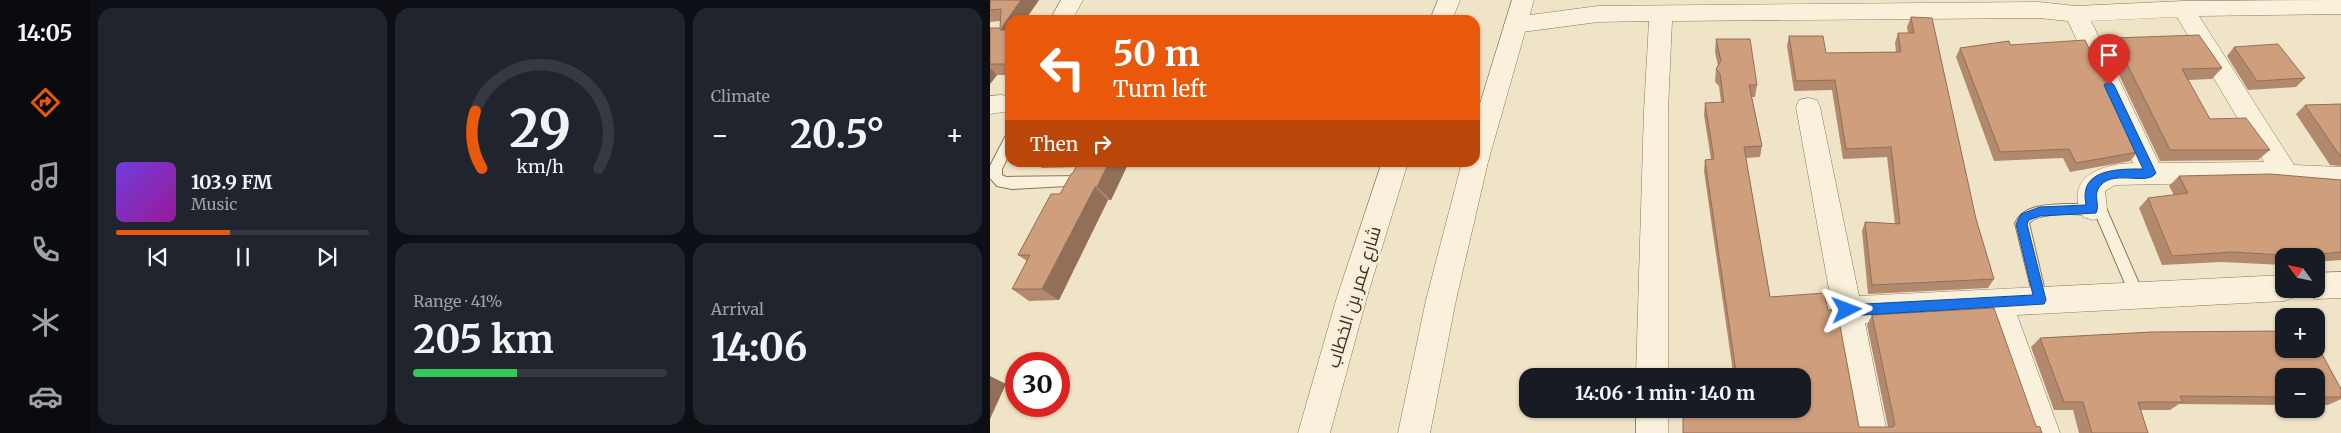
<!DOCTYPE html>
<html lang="en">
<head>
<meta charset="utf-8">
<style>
  :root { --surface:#171b24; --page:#20242c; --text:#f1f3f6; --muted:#9ea1a6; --line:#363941; --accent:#ea580c }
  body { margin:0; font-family:Merriweather,Cairo,serif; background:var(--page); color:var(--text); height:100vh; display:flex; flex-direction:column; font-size:19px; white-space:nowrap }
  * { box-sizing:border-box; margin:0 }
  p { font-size:16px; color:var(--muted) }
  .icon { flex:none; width:28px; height:28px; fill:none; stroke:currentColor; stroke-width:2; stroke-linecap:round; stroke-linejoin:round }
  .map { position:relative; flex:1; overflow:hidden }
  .side { display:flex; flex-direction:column; gap:8px; padding:8px; background:#0d0f14; width:900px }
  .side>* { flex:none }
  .banner { position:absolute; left:15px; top:15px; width:475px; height:152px; border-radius:15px; box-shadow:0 1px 4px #0004; background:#ea580c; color:#fff; overflow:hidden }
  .needle { width:32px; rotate:303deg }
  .tools { position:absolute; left:1285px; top:248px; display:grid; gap:10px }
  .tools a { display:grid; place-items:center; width:50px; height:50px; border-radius:10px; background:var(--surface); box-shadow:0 1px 4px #0004; font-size:25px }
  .speed { position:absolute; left:15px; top:352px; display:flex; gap:10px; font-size:25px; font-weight:700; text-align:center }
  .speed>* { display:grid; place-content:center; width:65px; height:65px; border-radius:50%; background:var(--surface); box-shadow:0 1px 4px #0004; line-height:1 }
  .speed .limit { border:8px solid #d22; background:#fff; color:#111 }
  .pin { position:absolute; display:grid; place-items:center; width:42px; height:42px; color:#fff; margin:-51px -21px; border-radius:50% 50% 50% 0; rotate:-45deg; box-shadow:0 0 5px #0007 }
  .pin .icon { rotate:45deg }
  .me { position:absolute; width:55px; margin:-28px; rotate:87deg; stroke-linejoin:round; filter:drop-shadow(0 0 4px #0008) }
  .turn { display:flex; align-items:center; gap:18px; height:105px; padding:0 25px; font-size:22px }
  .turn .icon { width:65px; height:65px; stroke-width:2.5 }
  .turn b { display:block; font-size:35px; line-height:42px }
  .then { display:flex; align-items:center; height:48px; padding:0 25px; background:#0003; gap:10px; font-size:19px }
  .big { font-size:38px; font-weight:700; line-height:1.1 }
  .side .widget { flex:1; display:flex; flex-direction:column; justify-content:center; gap:8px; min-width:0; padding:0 18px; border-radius:15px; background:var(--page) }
  .side .dial { align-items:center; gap:0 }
  .dial svg { height:130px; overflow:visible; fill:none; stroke:var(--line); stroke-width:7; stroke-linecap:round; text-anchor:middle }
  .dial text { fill:var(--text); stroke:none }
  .song { display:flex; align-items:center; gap:15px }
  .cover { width:60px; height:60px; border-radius:8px; background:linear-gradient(135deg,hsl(260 70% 55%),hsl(300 70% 35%)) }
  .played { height:5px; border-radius:2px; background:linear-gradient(90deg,var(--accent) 45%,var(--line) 45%) }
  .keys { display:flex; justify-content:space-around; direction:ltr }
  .heat { display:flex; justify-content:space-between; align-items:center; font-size:28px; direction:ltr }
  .charge { height:8px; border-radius:4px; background:linear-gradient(90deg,#34c759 41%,var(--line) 0) }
  .side .tiles { flex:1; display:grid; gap:8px; grid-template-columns:repeat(3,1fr) }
  .widget:first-child { grid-row:span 2 }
  .trip { position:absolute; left:529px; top:368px; width:292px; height:50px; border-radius:15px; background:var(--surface); box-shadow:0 1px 4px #0004; font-weight:700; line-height:50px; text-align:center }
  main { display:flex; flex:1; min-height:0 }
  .tab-bar { display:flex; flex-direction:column; width:90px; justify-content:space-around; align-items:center; background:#090b0e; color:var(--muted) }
  .tab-bar .icon { width:35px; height:35px }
  .tab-bar .current { color:var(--accent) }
  .tab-bar b { font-size:22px; color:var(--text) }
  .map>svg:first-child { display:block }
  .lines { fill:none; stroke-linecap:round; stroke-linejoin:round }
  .service-casing { stroke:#8d765c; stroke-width:2 }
  .minor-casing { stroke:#8d765c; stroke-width:1 }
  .tertiary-casing { stroke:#8d765c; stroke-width:1 }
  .service { fill:#faf1dc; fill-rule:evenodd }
  .minor { fill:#faf1dc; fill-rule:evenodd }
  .tertiary { fill:#faf1dc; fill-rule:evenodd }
  .wall { fill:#b2896c }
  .shaded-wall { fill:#916f58 }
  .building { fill:#cf9f7d; stroke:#916f58 }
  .route { fill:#1a73e8; stroke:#114b97 }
  .labels { text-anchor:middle; stroke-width:5; stroke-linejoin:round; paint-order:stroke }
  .street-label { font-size:18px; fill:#3d2e20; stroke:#f7eed8 }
</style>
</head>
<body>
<main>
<nav class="tab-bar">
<b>14:05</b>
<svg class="icon current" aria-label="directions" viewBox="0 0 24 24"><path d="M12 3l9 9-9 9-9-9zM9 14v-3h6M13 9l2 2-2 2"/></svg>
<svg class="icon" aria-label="music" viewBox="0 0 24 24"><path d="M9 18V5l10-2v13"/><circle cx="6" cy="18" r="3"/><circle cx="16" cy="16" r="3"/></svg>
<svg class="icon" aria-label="phone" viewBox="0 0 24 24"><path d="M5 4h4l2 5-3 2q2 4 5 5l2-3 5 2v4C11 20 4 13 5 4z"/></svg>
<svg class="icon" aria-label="climate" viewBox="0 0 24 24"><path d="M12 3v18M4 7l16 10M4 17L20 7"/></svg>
<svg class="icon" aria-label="car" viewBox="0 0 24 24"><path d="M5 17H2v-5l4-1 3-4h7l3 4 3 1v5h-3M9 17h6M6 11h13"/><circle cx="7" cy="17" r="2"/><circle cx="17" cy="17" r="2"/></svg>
</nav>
<section class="side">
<div class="tiles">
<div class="widget">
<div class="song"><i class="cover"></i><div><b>103.9 FM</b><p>Music</p></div></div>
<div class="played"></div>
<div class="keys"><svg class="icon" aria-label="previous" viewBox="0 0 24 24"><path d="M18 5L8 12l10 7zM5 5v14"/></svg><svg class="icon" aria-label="pause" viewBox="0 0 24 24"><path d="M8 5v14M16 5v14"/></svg><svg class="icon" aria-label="next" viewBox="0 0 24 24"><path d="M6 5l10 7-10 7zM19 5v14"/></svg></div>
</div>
<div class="widget dial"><svg viewBox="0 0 100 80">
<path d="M14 69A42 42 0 1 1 86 69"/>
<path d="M14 69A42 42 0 0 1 10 34" stroke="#ea580c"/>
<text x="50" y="56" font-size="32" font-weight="700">29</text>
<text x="50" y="72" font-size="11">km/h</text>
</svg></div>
<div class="widget"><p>Climate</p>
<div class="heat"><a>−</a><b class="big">20.5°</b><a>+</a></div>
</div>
<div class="widget"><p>Range · 41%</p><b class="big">205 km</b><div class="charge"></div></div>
<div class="widget"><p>Arrival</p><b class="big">14:06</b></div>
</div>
</section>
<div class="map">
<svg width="1351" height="433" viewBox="0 0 1351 433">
  <rect width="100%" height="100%" fill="#f0e4c8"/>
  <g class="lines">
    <!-- service casing -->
    <g class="service-casing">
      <path id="service" d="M 20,135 L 20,153 L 12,169 L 12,175 L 16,177 L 91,176 L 96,177 L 98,181 L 96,185 L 22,189 L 7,186 L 0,178 L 0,166 L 15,137 Z
        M 1074,204 L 1097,204 L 1117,210 L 1154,295 L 1152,300 L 1147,302 L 1142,300 L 1107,218 C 1093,212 1049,212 1039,223 L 1057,300 L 1055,305 L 1050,307 L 1045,305 L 1025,223 C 1034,205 1055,205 1074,204 Z"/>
    </g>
    <!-- minor casing -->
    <g class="minor-casing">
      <path id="minor" d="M 71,0 L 93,0 L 82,20 L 60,20 Z
        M 1351,0 L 1351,14 L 1209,16 L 1304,165 L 1351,167 L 1351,189 L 1269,182 L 1125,185 L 1115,191 L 1117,209 L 1113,217 L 1103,220 L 1093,217 C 1073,177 1111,164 1143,163 L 1078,21 L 1049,18 L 682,21 L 678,111 L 678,376 L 646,376 L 654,111 L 659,21 L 608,22 L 525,33 L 517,31 L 514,25 L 517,19 L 525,17 L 608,6 L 1049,2 L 1086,6 L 1193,1 ZM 1187,17 L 1274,162 L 1169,163 L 1101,21 Z
        M 12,95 L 20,97 L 20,111 L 0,114 L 0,96 Z
        M 818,98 L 827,100 L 830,107 L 869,296 L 1294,275 L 1294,289 L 1308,289 L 1304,297 L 1294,301 L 1027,315 L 1070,433 L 1038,433 L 998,316 L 875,323 L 897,433 L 865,433 L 806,107 L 809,100 Z
        M 1351,272 L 1351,298 L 1326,299 L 1316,295 L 1313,289 L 1326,289 L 1326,273 Z
        M 646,409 L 678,409 L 678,433 L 646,433 Z"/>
    </g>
    <!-- tertiary casing -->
    <g class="tertiary-casing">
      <path id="tertiary" d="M 448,0 L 470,0 L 462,20 L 440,20 Z
        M 522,0 L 544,0 L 498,162 L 466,300 L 440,433 L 408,433 L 436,300 L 472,162 L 485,162 L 485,120 Z
        M 392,162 L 418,162 L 377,297 L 340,433 L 308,433 L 347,297 Z"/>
    </g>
    <!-- service -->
    <use href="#service" class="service"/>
    <!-- minor -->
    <use href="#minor" class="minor"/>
    <!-- tertiary -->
    <use href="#tertiary" class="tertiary"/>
  </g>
  <!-- wall -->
  <path class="wall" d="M 0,0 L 49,0 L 35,20 L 20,20 L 20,75 L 7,75 L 0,84 L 0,28 L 10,28 L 10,21 L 0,22 Z
    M 921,17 L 986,219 L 1004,279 L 998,288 L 878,294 L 872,231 L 875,222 L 905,224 L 897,157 L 853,159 L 842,90 L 804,91 L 797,46 L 799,36 L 836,53 L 906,52 L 905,43 L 908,33 L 918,33 L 917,27 Z
    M 1124,38 L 1232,68 L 1222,79 L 1198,80 L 1220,119 L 1280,150 L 1268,160 L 1170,161 L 1117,50 Z
    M 726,39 L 767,85 L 765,97 L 762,97 L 772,146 L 770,157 L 756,158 L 780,297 L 838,310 L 869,427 L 898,427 L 877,325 L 882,315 L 1046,426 L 693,433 L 743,372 L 714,171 L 715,160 L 721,159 L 714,115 L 715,103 L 731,102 L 729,86 L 725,82 L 726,69 L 728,66 L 725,52 Z
    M 1020,45 L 1148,152 L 1140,161 L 1080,172 L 1073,158 L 1004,161 L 966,57 L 970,48 Z
    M 1244,47 L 1315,78 L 1306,87 L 1258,90 L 1237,56 Z
    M 1351,104 L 1351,166 L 1340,165 L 1306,114 L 1315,105 Z
    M 45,162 L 139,162 L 121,200 L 118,200 L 69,300 L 39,301 L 22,289 L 37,261 L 28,255 L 70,194 L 83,173 L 86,167 L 52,168 Z
    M 1189,176 L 1351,180 L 1351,260 L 1326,262 L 1326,256 L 1294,256 L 1294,265 L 1231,262 L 1172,265 L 1149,208 L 1158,198 L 1184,195 L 1179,186 Z
    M 1294,331 L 1294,349 L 1326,349 L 1326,343 L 1351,389 L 1351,399 L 1338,405 L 1326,405 L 1326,376 L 1294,376 L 1294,405 L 1189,404 L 1180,410 L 1151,410 L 1158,433 L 1089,433 L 1083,410 L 1064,410 L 1041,347 L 1050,338 L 1162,332 Z"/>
  <!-- shaded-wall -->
  <path class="shaded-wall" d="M 31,0 L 49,0 L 35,20 L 20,20 L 20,40 L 10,30 Z
    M 0,68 L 7,75 L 0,84 Z
    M 119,162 L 139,162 L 121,200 L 107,187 Z
    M 105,187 L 118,200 L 69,300 L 52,289 Z
    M 0,376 L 16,384 L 0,419 Z"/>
  <!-- building -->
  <path class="building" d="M 0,0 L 31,0 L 10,30 L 20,30 L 20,64 L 0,64 L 0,28 L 10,28 L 11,9 L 0,10 Z
    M 921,17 L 942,18 L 986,219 L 1004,279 L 882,285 L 875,222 L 910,224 L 901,147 L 856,149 L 845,80 L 806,81 L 799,36 L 833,36 L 836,53 L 911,52 L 908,33 L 924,33 Z
    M 1209,35 L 1232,68 L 1192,69 L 1220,119 L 1256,118 L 1280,150 L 1180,150 L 1124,38 Z
    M 726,39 L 760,39 L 767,85 L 759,85 L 772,146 L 754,147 L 780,297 L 834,293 L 838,310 L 847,310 L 869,427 L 903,427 L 905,425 L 882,315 L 1004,308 L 1046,426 L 1050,427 L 1052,433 L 693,433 L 693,409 L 812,409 L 812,376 L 694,376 L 746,372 L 715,160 L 724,159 L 715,103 L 734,102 L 730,74 L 726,69 L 731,61 Z
    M 1095,40 L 1148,152 L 1086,163 L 1079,149 L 1010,152 L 970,48 L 1019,41 L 1020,45 Z
    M 1288,44 L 1315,78 L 1267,81 L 1244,47 Z
    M 1351,104 L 1351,156 L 1350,156 L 1315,105 Z
    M 88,162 L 119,162 L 107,187 L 105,187 L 52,289 L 22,289 L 40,255 L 28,255 L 61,194 L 70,194 L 81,174 L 83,173 Z
    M 1280,174 L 1351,180 L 1351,252 L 1308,256 L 1242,252 L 1182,256 L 1158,198 L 1198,193 L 1189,176 Z
    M 1294,331 L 1294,349 L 1326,349 L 1326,343 L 1351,389 L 1351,397 L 1326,397 L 1326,376 L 1294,376 L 1294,397 L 1190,396 L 1193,402 L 1148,402 L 1158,433 L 1102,433 L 1093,402 L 1074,402 L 1050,338 L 1162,332 Z"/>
  <!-- route -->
  <path class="route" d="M 1119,81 L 1124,85 L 1166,173 C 1157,187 1120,167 1108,189 C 1104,198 1110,205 1106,213 L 1050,216 L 1039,220 L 1037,224 L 1056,300 L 1054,304 L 857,316 L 853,314 L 851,310 L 853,306 L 857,305 L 1043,295 L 1026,224 L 1031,214 L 1050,207 L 1096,205 C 1088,168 1129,169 1153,169 L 1114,85 Z"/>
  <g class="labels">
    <!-- street labels -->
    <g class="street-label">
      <text transform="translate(364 297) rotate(-73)" y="6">شارع عمر بن الخطاب</text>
    </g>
  </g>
</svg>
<div class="tools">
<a><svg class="needle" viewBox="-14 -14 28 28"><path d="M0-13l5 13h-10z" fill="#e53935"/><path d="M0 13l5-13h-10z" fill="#9ea1a6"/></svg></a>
<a>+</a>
<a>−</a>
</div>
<div class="speed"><div class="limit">30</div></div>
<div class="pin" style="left:1119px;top:85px;background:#d93025"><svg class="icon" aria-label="arrive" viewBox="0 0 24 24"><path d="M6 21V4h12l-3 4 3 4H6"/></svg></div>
<svg class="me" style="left:857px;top:310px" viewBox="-20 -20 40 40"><path d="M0-17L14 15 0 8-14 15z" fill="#1a73e8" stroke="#fff" stroke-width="4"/></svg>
<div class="trip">14:06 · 1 min · 140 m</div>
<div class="banner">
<div class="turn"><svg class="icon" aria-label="left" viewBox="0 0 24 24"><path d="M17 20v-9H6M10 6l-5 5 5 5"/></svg><div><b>50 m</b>Turn left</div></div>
<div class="then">Then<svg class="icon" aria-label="right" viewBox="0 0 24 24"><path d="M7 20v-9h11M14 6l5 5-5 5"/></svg></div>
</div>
</div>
</main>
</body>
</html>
